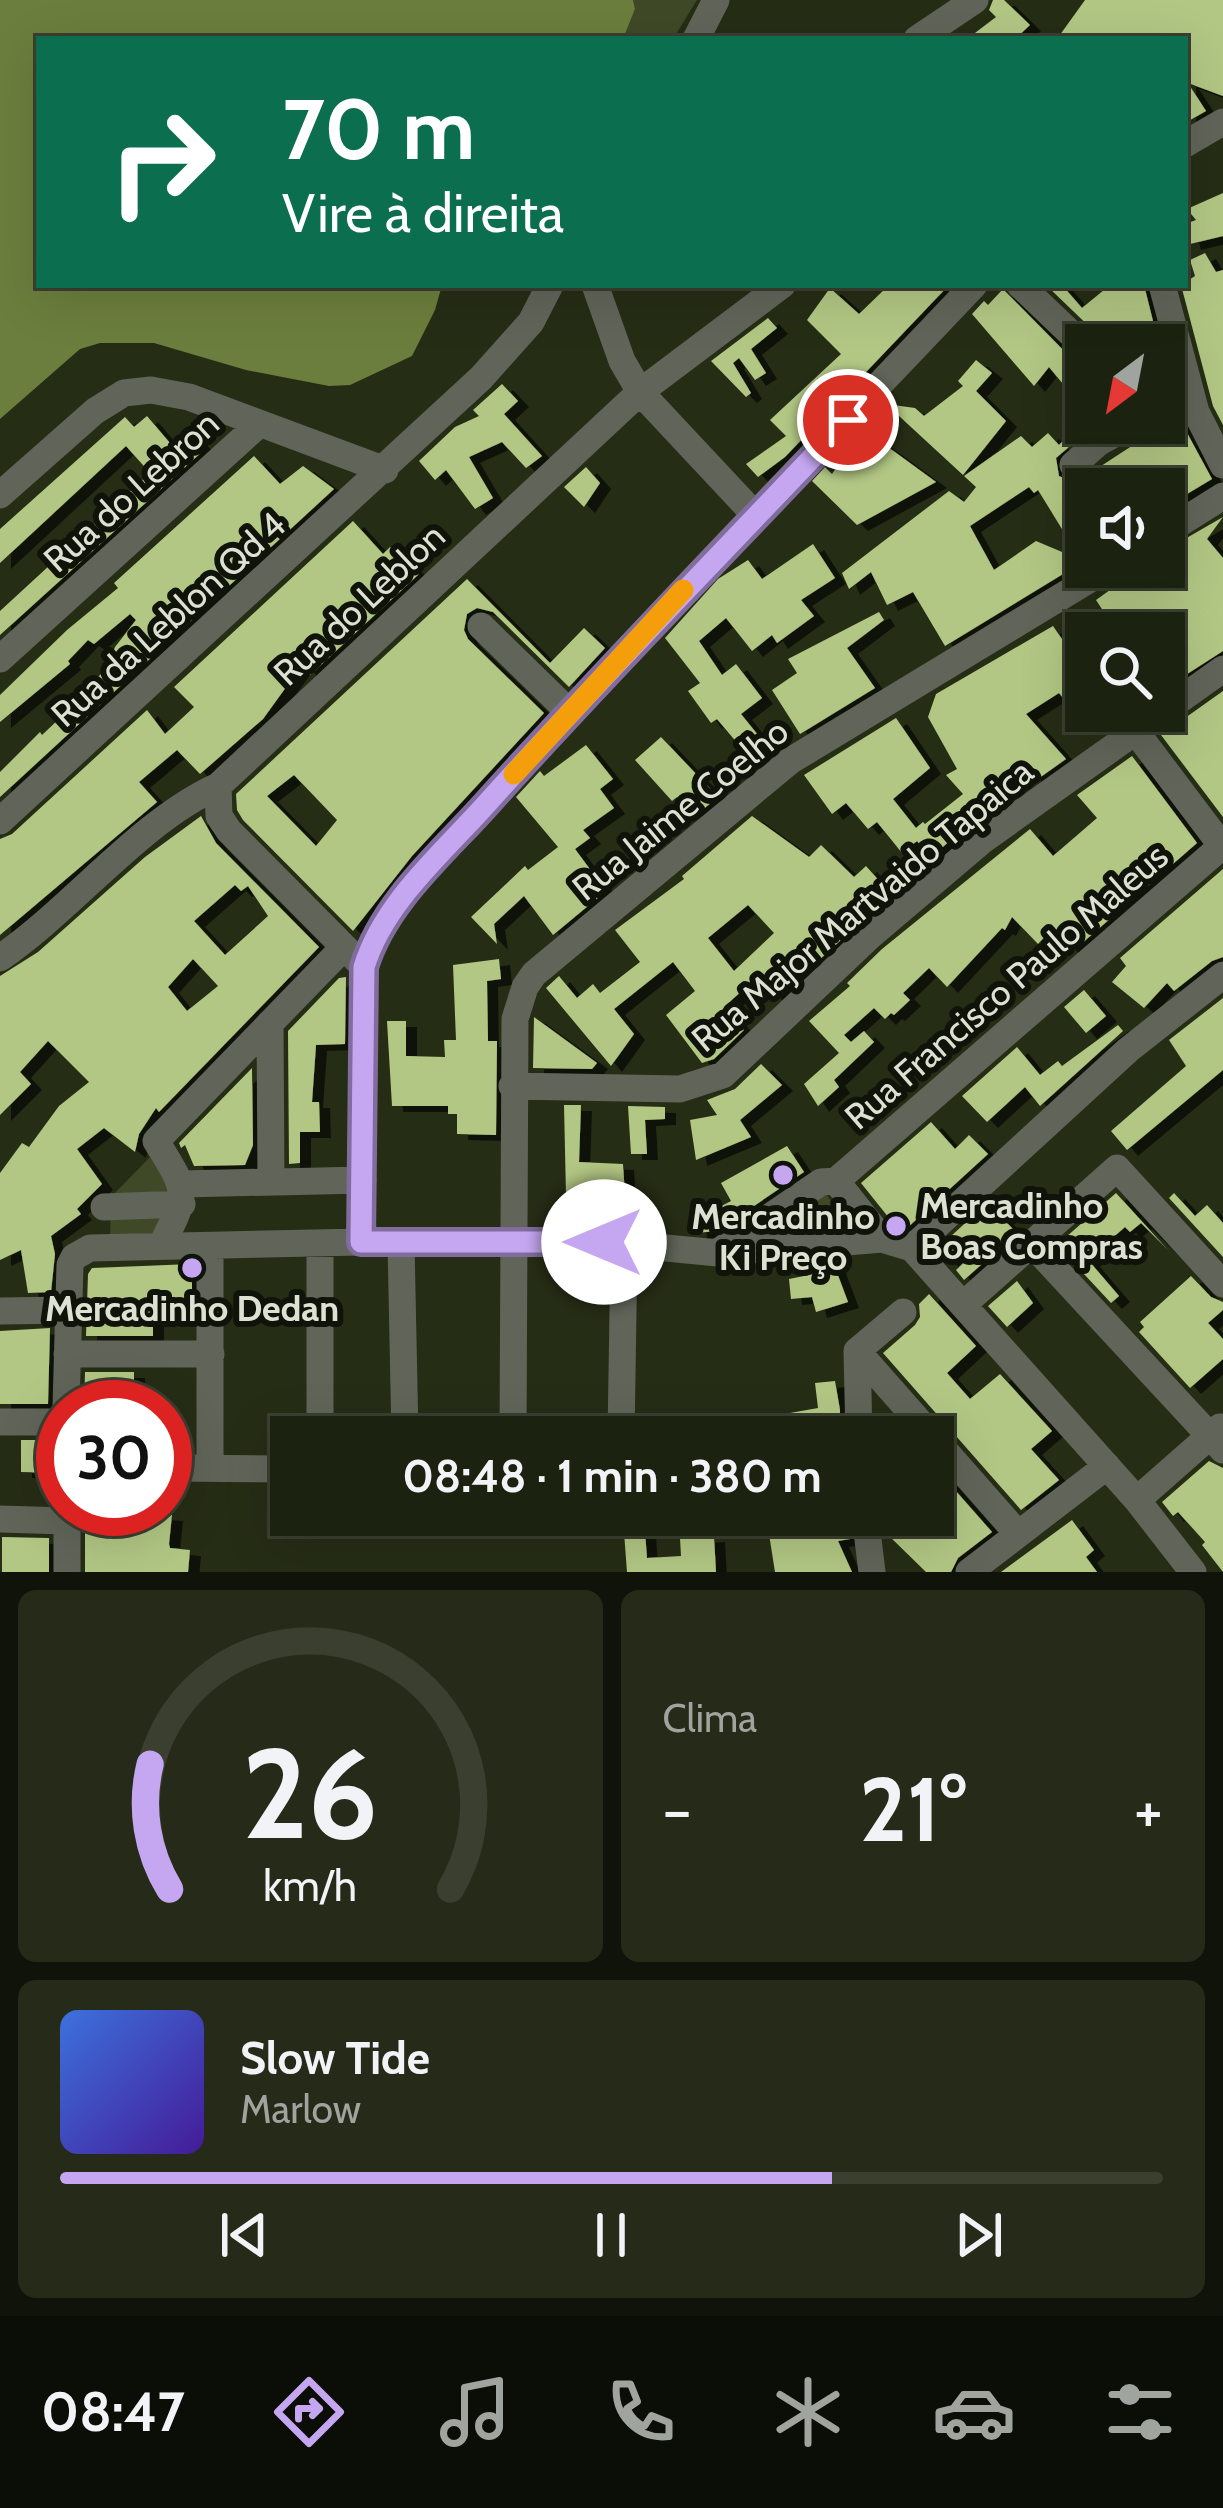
<!DOCTYPE html>
<html lang="pt">
<head>
<meta charset="utf-8">
<style>
  :root { --surface:#1c2210; --page:#252a19; --text:#f1f3f6; --muted:#a0a49f; --line:#3a3f30; --accent:#c5a7f1 }
  body { margin:0; font-family:Cabin,sans-serif; background:var(--page); color:var(--text); height:100vh; display:flex; flex-direction:column; font-size:45px; white-space:nowrap }
  * { box-sizing:border-box; margin:0 }
  p { font-size:39px; color:var(--muted) }
  .icon { flex:none; width:66px; height:66px; fill:none; stroke:currentColor; stroke-width:2; stroke-linecap:round; stroke-linejoin:round }
  .map { position:relative; height:1572px; overflow:hidden }
  .panel { display:flex; flex-direction:column; gap:18px; padding:18px; background:#0f1309; flex:1 }
  .panel>* { flex:none }
  .banner { position:absolute; left:36px; top:36px; width:1152px; height:252px; border-radius:0px; box-shadow:0 12px 48px #0002,0 0 0 3px var(--line); background:#0b6e4f; color:#fff; overflow:hidden }
  .needle { width:78px; rotate:212deg }
  .tools { position:absolute; left:1065px; top:324px; display:grid; gap:24px }
  .tools a { display:grid; place-items:center; width:120px; height:120px; border-radius:0px; background:var(--surface); box-shadow:0 12px 48px #0002,0 0 0 3px var(--line); font-size:60px }
  .speed { position:absolute; left:36px; top:1380px; display:flex; gap:24px; font-size:60px; font-weight:700; text-align:center }
  .speed>* { display:grid; place-content:center; width:156px; height:156px; border-radius:50%; background:var(--surface); box-shadow:0 12px 48px #0002,0 0 0 3px var(--line); line-height:1 }
  .speed .limit { border:18px solid #d22; background:#fff; color:#111 }
  .pin { position:absolute; display:grid; place-items:center; width:102px; height:102px; color:#fff; margin:-51px; border:6px solid #fff; border-radius:50%; box-shadow:0 3px 12px #0007 }
  .me { position:absolute; width:132px; margin:-66px; rotate:270deg; stroke-linejoin:round; filter:drop-shadow(0 0 9px #0008) }
  .turn { display:flex; align-items:center; gap:42px; height:252px; padding:0 48px; font-size:54px }
  .turn .icon { width:156px; height:156px; stroke-width:2.5 }
  .turn b { display:block; font-size:84px; line-height:102px }
  .big { font-size:90px; font-weight:700; line-height:1.1 }
  .panel .card { flex:1; display:flex; flex-direction:column; justify-content:center; gap:18px; min-width:0; padding:0 42px; border-radius:18px; background:var(--page) }
  .panel .dial { align-items:center; gap:0 }
  .dial svg { height:312px; overflow:visible; fill:none; stroke:var(--line); stroke-width:7; stroke-linecap:round; text-anchor:middle }
  .dial text { fill:var(--text); stroke:none }
  .song { display:flex; align-items:center; gap:36px }
  .cover { width:144px; height:144px; border-radius:18px; background:linear-gradient(135deg,hsl(220 70% 55%),hsl(260 70% 35%)) }
  .played { height:12px; border-radius:6px; background:linear-gradient(90deg,var(--accent) 70%,var(--line) 70%) }
  .keys { display:flex; justify-content:space-around; direction:ltr }
  .heat { display:flex; justify-content:space-between; align-items:center; font-size:66px; direction:ltr }
  .panel .tiles { flex:1; display:grid; gap:18px; grid-template-columns:1fr 1fr }
  .card:last-child { grid-column:span 2 }
  .trip { position:absolute; left:270px; top:1416px; width:684px; height:120px; border-radius:0px; background:var(--surface); box-shadow:0 12px 48px #0002,0 0 0 3px var(--line); font-weight:700; line-height:120px; text-align:center }
  .tabs { display:flex; height:192px; justify-content:space-around; align-items:center; background:#0b0e06; color:var(--muted) }
  .tabs .icon { width:84px; height:84px }
  .tabs .on { color:var(--accent) }
  .tabs b { font-size:54px; color:var(--text) }
  .map>svg:first-child { display:block }
  .green { fill:#3f4927 }
  .water { fill:#6c7e3d }
  .building { fill:#b2c784; fill-rule:evenodd; filter:url(#shadow) }
  .lines { fill:none; stroke-linecap:round; stroke-linejoin:round }
  .minor { stroke:#616559; stroke-width:27 }
  .route-casing { stroke:#806d9d; stroke-width:30 }
  .route { stroke:#c5a7f1; stroke-width:21 }
  .slow { stroke:#f59e0b; stroke-width:21 }
  .poi-dot { fill:#c5a7f1; stroke:#101309; stroke-width:4.5 }
  .labels { text-anchor:middle; stroke-width:12; stroke-linejoin:round; paint-order:stroke }
  .street-label { font-size:36px; fill:#dce1d2; stroke:#101309 }
  .poi-label { font-size:36px; font-weight:bold; fill:#dce1d2; stroke:#101309 }
</style>
</head>
<body>
<div class="map">
<svg width="1223" height="1572" viewBox="0 0 1223 1572">
  <defs>
    <filter id="shadow"><feDropShadow dx="11" dy="6" stdDeviation="0" flood-color="#0009"/></filter>
  </defs>
  <rect width="100%" height="100%" fill="#262d15"/>
  <!-- green -->
  <path class="green" d="M 633,0 L 697,0 L 673,39 L 623,39 L 635,9 Z
    M 150,1157 L 172,1192 L 172,1239 L 110,1239 L 111,1197 Z
    M 822,1188 L 849,1228 L 835,1232 L 754,1237 Z"/>
  <!-- water -->
  <path class="water" d="M 0,0 L 633,0 L 635,9 L 623,39 L 39,39 L 39,285 L 442,285 L 435,310 L 412,356 L 350,385 L 329,386 L 246,370 L 154,343 L 100,343 L 80,349 L 0,419 Z"/>
  <!-- building -->
  <path class="building" d="M 993,0 L 1004,0 L 1030,25 L 1015,39 L 967,39 L 996,17 L 989,10 Z
    M 1085,0 L 1223,0 L 1223,96 L 1188,83 L 1206,111 L 1185,123 L 1185,39 L 1057,39 Z
    M 1223,193 L 1223,236 L 1190,244 L 1185,224 L 1196,220 L 1187,209 Z
    M 1205,253 L 1216,272 L 1223,270 L 1223,425 L 1213,406 L 1181,285 L 1195,276 L 1190,260 Z
    M 889,285 L 949,285 L 785,457 L 758,477 L 746,464 L 786,436 L 770,420 L 841,354 L 807,320 L 830,288 L 859,314 Z
    M 1046,285 L 1062,285 L 1082,308 L 1110,285 L 1144,285 L 1159,345 L 1103,345 L 1098,335 Z
    M 1003,289 L 1074,361 L 1086,366 L 1086,412 L 1049,367 L 1034,386 L 972,314 L 984,301 L 988,305 Z
    M 768,318 L 777,328 L 751,349 L 766,373 L 755,380 L 739,358 L 733,363 L 751,393 L 746,397 L 711,361 Z
    M 976,360 L 992,373 L 976,391 L 1006,421 L 963,475 L 886,404 L 915,408 L 924,416 L 963,386 L 958,381 Z
    M 1164,362 L 1180,420 L 1212,479 L 1172,503 L 1164,489 L 1129,489 L 1126,483 L 1114,489 L 1086,489 L 1086,560 L 945,646 L 913,592 L 887,605 L 871,572 L 849,589 L 842,573 L 949,491 L 964,502 L 976,487 L 964,476 L 1021,436 L 1032,447 L 1048,433 L 1059,445 L 1080,423 L 1097,423 L 1056,458 L 1059,476 L 1075,483 L 1144,438 L 1152,423 L 1164,423 ZM 1029,487 L 1034,493 L 1038,490 L 1081,560 L 1036,541 L 994,570 L 970,526 Z
    M 502,384 L 518,401 L 504,414 L 542,456 L 526,468 L 502,442 L 469,457 L 493,498 L 475,509 L 446,470 L 435,480 L 419,461 L 455,427 L 479,416 L 473,410 Z
    M 147,416 L 175,449 L 193,436 L 205,449 L 0,635 L 0,611 L 150,473 L 126,446 L 0,563 L 0,529 L 125,417 L 134,427 Z
    M 862,428 L 936,482 L 857,525 L 812,481 L 825,467 L 832,474 Z
    M 254,456 L 280,484 L 303,466 L 334,489 L 0,797 L 0,772 L 40,732 L 42,735 L 59,719 L 88,682 L 90,685 L 117,658 L 112,655 L 115,647 L 136,620 L 130,614 L 94,644 L 88,640 L 68,661 L 70,664 L 0,722 L 0,695 L 67,630 L 118,588 L 114,583 Z
    M 586,467 L 600,483 L 584,507 L 564,487 Z
    M 1223,517 L 1207,539 L 1223,558 L 1223,651 L 1170,685 L 1164,677 L 1164,633 L 1159,633 L 1141,610 L 1113,626 L 1096,600 L 1142,567 L 1164,567 L 1164,551 Z
    M 353,521 L 383,554 L 390,547 L 419,574 L 310,675 L 302,665 L 263,719 L 200,774 L 177,750 L 139,782 L 157,802 L 0,935 L 0,839 L 12,834 L 147,710 L 165,734 L 194,707 L 174,687 Z
    M 813,544 L 835,578 L 801,600 L 814,616 L 777,643 L 772,635 L 752,651 L 726,618 L 699,641 L 722,675 L 736,664 L 762,698 L 741,714 L 770,750 L 754,763 L 717,719 L 711,723 L 688,691 L 700,683 L 665,638 L 718,579 L 748,560 L 762,579 Z
    M 467,579 L 550,663 L 584,628 L 605,648 L 569,687 L 493,612 L 477,608 L 467,614 L 464,630 L 468,639 L 544,713 L 412,856 L 353,931 L 243,820 L 237,810 L 236,794 ZM 294,775 L 337,820 L 316,846 L 267,796 Z
    M 879,612 L 884,620 L 847,648 L 875,688 L 800,734 L 772,690 L 797,673 L 788,659 Z
    M 1053,626 L 1086,674 L 1086,725 L 1059,693 L 1026,714 L 1066,759 L 1035,781 L 1026,770 L 931,858 L 917,841 L 902,853 L 877,822 L 868,829 L 846,803 L 832,814 L 804,775 L 896,718 L 930,768 L 893,799 L 916,828 L 923,822 L 925,824 L 963,794 L 946,775 L 957,769 L 928,717 L 936,694 Z
    M 1223,691 L 1223,817 L 1161,735 Z
    M 661,737 L 718,797 L 695,816 L 677,797 L 672,801 L 635,760 Z
    M 586,745 L 613,779 L 600,789 L 614,808 L 583,830 L 590,838 L 575,849 L 606,891 L 553,935 L 524,896 L 494,924 L 497,944 L 471,917 L 525,866 L 528,870 L 558,847 L 516,797 L 540,771 L 544,776 Z
    M 1132,756 L 1197,843 L 1073,951 L 1049,932 L 1038,944 L 1012,917 L 1005,930 L 1002,928 L 947,987 L 929,968 L 903,993 L 910,1000 L 894,1015 L 891,1013 L 885,1019 L 874,1008 L 844,1035 L 851,1042 L 864,1031 L 874,1042 L 834,1080 L 839,1087 L 818,1106 L 804,1084 L 839,1053 L 809,1021 L 850,986 L 847,983 L 882,949 L 1030,829 L 1053,856 L 1097,818 L 1077,795 Z
    M 201,816 L 216,843 L 319,947 L 159,1112 L 156,1108 L 139,1134 L 135,1152 L 104,1128 L 77,1149 L 102,1184 L 77,1209 L 81,1214 L 51,1236 L 55,1254 L 51,1292 L 28,1293 L 21,1250 L 0,1260 L 0,1173 L 22,1143 L 29,1147 L 59,1106 L 89,1082 L 48,1041 L 20,1072 L 31,1084 L 0,1115 L 0,976 L 38,952 L 145,857 ZM 235,885 L 241,891 L 248,886 L 268,916 L 225,955 L 194,921 ZM 193,959 L 218,986 L 187,1011 L 168,987 Z
    M 752,816 L 809,857 L 821,845 L 854,877 L 866,866 L 891,894 L 794,983 L 790,978 L 772,995 L 756,978 L 724,1007 L 744,1030 L 714,1059 L 702,1063 L 666,1015 L 695,991 L 673,962 L 614,1009 L 634,1034 L 611,1066 L 546,988 L 559,976 L 577,998 L 593,984 L 600,993 L 640,962 L 615,930 L 684,879 L 682,876 ZM 748,905 L 774,933 L 734,971 L 708,938 Z
    M 1223,869 L 1223,957 L 1212,961 L 1174,991 L 1167,983 L 1144,1008 L 1112,982 L 1126,966 L 1120,958 Z
    M 499,959 L 501,979 L 487,981 L 488,1041 L 497,1041 L 496,1135 L 457,1134 L 457,1114 L 448,1114 L 448,1106 L 392,1106 L 387,1021 L 406,1021 L 406,1056 L 445,1057 L 444,1040 L 456,1040 L 453,965 Z
    M 346,977 L 345,1044 L 316,1045 L 312,1102 L 319,1102 L 320,1132 L 300,1132 L 300,1163 L 289,1164 L 288,1031 L 339,978 Z
    M 1084,990 L 1106,1016 L 1086,1033 L 1064,1007 Z
    M 1223,998 L 1223,1070 L 1127,1150 L 1111,1131 L 1186,1066 L 1169,1040 Z
    M 534,1017 L 597,1063 L 592,1069 L 533,1068 Z
    M 1118,1025 L 1123,1031 L 1040,1106 L 1025,1087 L 987,1122 L 962,1096 L 1017,1047 L 1040,1075 L 1058,1061 L 1062,1066 Z
    M 761,1064 L 782,1085 L 740,1120 L 751,1137 L 696,1160 L 690,1120 L 717,1115 L 707,1100 L 735,1089 Z
    M 252,1068 L 253,1145 L 245,1165 L 194,1166 L 185,1145 L 181,1148 L 179,1143 Z
    M 564,1105 L 581,1105 L 579,1162 L 623,1164 L 627,1226 L 608,1224 L 608,1195 L 566,1196 Z
    M 628,1106 L 665,1107 L 665,1119 L 645,1120 L 647,1154 L 631,1154 Z
    M 931,1122 L 955,1149 L 969,1135 L 988,1154 L 907,1228 L 893,1223 L 861,1183 Z
    M 787,1146 L 804,1172 L 717,1231 L 696,1233 L 695,1220 L 731,1201 L 721,1183 Z
    M 1116,1193 L 1168,1250 L 1141,1223 L 1130,1232 L 1125,1227 L 1093,1255 L 1089,1261 L 1119,1296 L 1111,1303 L 1057,1245 Z
    M 1174,1193 L 1195,1216 L 1207,1205 L 1223,1223 L 1223,1257 L 1169,1198 Z
    M 987,1203 L 1017,1233 L 964,1280 L 956,1270 L 972,1255 L 950,1264 L 937,1249 Z
    M 833,1262 L 848,1302 L 816,1312 L 812,1297 L 791,1299 L 789,1279 L 814,1274 Z
    M 192,1264 L 192,1311 L 153,1312 L 153,1336 L 86,1336 L 88,1274 L 92,1268 Z
    M 1191,1276 L 1211,1297 L 1223,1302 L 1223,1310 L 1208,1323 L 1223,1339 L 1223,1359 L 1190,1388 L 1139,1332 L 1144,1327 L 1140,1322 Z
    M 1017,1281 L 1033,1303 L 1007,1327 L 988,1306 Z
    M 929,1294 L 976,1346 L 947,1373 L 970,1399 L 1000,1374 L 1052,1431 L 1031,1449 L 1059,1480 L 1021,1510 L 883,1353 L 915,1325 L 920,1317 L 919,1304 Z
    M 50,1328 L 48,1404 L 0,1404 L 0,1331 Z
    M 85,1372 L 134,1372 L 134,1407 L 84,1407 Z
    M 835,1381 L 840,1410 L 839,1437 L 795,1437 L 790,1413 L 818,1408 L 815,1383 Z
    M 21,1440 L 62,1440 L 58,1473 L 21,1472 Z
    M 1209,1461 L 1223,1468 L 1223,1572 L 1202,1545 L 1205,1542 L 1178,1512 L 1173,1516 L 1162,1502 Z
    M 933,1465 L 992,1532 L 958,1558 L 951,1572 L 926,1572 L 885,1532 L 883,1515 L 933,1515 Z
    M 85,1509 L 172,1515 L 169,1544 L 170,1548 L 190,1550 L 188,1572 L 85,1572 Z
    M 766,1515 L 796,1515 L 796,1519 L 847,1515 L 850,1539 L 838,1541 L 852,1572 L 775,1572 Z
    M 644,1518 L 647,1558 L 681,1556 L 680,1538 L 714,1536 L 716,1572 L 627,1572 L 623,1519 Z
    M 1072,1520 L 1094,1550 L 1086,1557 L 1097,1572 L 1001,1572 Z
    M 2,1537 L 49,1538 L 49,1572 L 2,1572 Z"/>
  <g class="lines">
    <!-- minor -->
    <path class="minor" d="M 696,39 L 716,0
      M 917,39 L 975,0
      M 1185,144 L 1223,122
      M 595,285 L 622,361 L 640,392 L 757,517
      M 1020,285 L 1086,348
      M 1162,285 L 1196,412 L 1223,465
      M 1073,465 L 1098,443 L 1134,423
      M 0,495 L 95,411 L 124,393 L 151,390 L 189,397 L 385,470
      M 1164,533 L 1223,496
      M 481,626 L 569,712
      M 0,659 L 258,425
      M 1136,732 L 1222,846
      M 0,821 L 481,378 L 531,322 L 550,285
      M 0,958 C 74,907 139,822 218,786
      M 364,967 L 229,831 L 219,816 L 218,786 L 640,392 L 782,285
      M 270,1023 L 271,1182
      M 512,1086 L 680,1089 L 723,1075 L 870,936 L 983,840 L 1223,669
      M 836,1181 L 1223,845
      M 836,1181 L 882,1239
      M 182,1184 L 363,1180
      M 104,1207 L 182,1204
      M 361,1242 L 364,967 C 385,897 459,835 507,781 C 659,612 818,450 974,285
      M 401,1243 L 405,1437
      M 1032,1244 L 1223,1450
      M 161,1246 C 189,1191 188,1193 156,1141 L 344,947
      M 210,1247 L 210,1467
      M 912,1248 L 1137,1500 L 1193,1572
      M 912,1248 L 1128,1050 L 1223,975
      M 718,1252 L 821,1182 L 836,1181
      M 964,1304 L 1117,1168 L 1223,1284
      M 0,1311 L 69,1310
      M 857,1351 L 1018,1534
      M 857,1351 L 859,1437
      M 857,1351 L 903,1312
      M 67,1354 L 211,1354
      M 66,1407 L 70,1265 L 74,1257 L 90,1248 L 361,1242 L 604,1242 L 718,1253 L 882,1239 L 912,1248
      M 0,1422 L 63,1422
      M 320,1437 L 320,1244
      M 513,1437 L 515,1019 L 525,987 L 534,974 L 790,761 L 1110,567
      M 621,1437 L 624,1247
      M 165,1468 L 291,1469
      M 1137,1500 L 1220,1427
      M 67,1509 L 67,1572
      M 865,1515 L 872,1572
      M 0,1519 L 67,1521
      M 969,1572 L 1107,1466"/>
  </g>
  <g class="lines">
    <!-- route casing -->
    <g class="route-casing">
      <path id="route" d="M 604,1242 L 361,1242 L 364,967 C 384,901 445,851 490,800 C 606,671 728,547 848,420"/>
    </g>
    <!-- route -->
    <use href="#route" class="route"/>
    <!-- slow -->
    <path class="slow" d="M 514,774 L 683,590"/>
  </g>
  <!-- markers -->
  <g class="poi-dot">
    <circle cx="783" cy="1175" r="12"/>
    <circle cx="896" cy="1226" r="12"/>
    <circle cx="192" cy="1268" r="12"/>
  </g>
  <g class="labels">
    <!-- street labels -->
    <g class="street-label">
      <text transform="translate(131 491) rotate(-42)" y="13">Rua do Lebron</text>
      <text transform="translate(359 604) rotate(-43)" y="13">Rua do Leblon</text>
      <text transform="translate(168 619) rotate(-42)" y="13">Rua da Leblon Qd 4</text>
      <text transform="translate(680 809) rotate(-39)" y="13">Rua Jaime Coelho</text>
      <text transform="translate(862 905) rotate(-40)" y="13">Rua Major Martvaido Tapaica</text>
      <text transform="translate(1006 986) rotate(-41)" y="13">Rua Francisco Paulo Maleus</text>
    </g>
    <!-- poi labels -->
    <g class="poi-label">
      <text x="920" y="1218" text-anchor="start">Mercadinho<tspan x="920" dy="41">Boas Compras</tspan></text>
      <text x="783" y="1229">Mercadinho<tspan x="783" dy="41">Ki Preço</tspan></text>
      <text x="192" y="1321">Mercadinho Dedan</text>
    </g>
  </g>
</svg>
<div class="tools">
<a><svg class="needle" viewBox="-14 -14 28 28"><path d="M0-13l5 13h-10z" fill="#e53935"/><path d="M0 13l5-13h-10z" fill="#a0a49f"/></svg></a>
<a><svg class="icon" aria-label="sound" viewBox="0 0 24 24"><path d="M4 9h4l5-4v14l-5-4H4zM17 9q2 3 0 6"/></svg></a>
<a><svg class="icon" aria-label="search" viewBox="0 0 24 24"><circle cx="10" cy="10" r="6"/><path d="M15 15l6 6"/></svg></a>
</div>
<div class="speed"><div class="limit">30</div></div>
<div class="pin" style="left:848px;top:420px;background:#d93025"><svg class="icon" aria-label="arrive" viewBox="0 0 24 24"><path d="M6 21V4h12l-3 4 3 4H6"/></svg></div>
<svg class="me" style="left:604px;top:1242px" viewBox="-20 -20 40 40"><circle r="19" fill="#fff"/><path d="M0-13L10 11 0 6-10 11z" fill="#c5a7f1"/></svg>
<div class="trip">08:48 · 1 min · 380 m</div>
<div class="banner">
<div class="turn"><svg class="icon" aria-label="right" viewBox="0 0 24 24"><path d="M7 20v-9h11M14 6l5 5-5 5"/></svg><div><b>70 m</b>Vire à direita</div></div>
</div>
</div>
<section class="panel">
<div class="tiles">
<div class="card dial"><svg viewBox="0 0 100 80">
<path d="M14 69A42 42 0 1 1 86 69"/>
<path d="M14 69A42 42 0 0 1 9 37" stroke="#c5a7f1"/>
<text x="50" y="56" font-size="32" font-weight="700">26</text>
<text x="50" y="72" font-size="11">km/h</text>
</svg></div>
<div class="card"><p>Clima</p>
<div class="heat"><a>−</a><b class="big">21°</b><a>+</a></div>
</div>
<div class="card">
<div class="song"><i class="cover"></i><div><b>Slow Tide</b><p>Marlow</p></div></div>
<div class="played"></div>
<div class="keys"><svg class="icon" aria-label="previous" viewBox="0 0 24 24"><path d="M18 5L8 12l10 7zM5 5v14"/></svg><svg class="icon" aria-label="pause" viewBox="0 0 24 24"><path d="M8 5v14M16 5v14"/></svg><svg class="icon" aria-label="next" viewBox="0 0 24 24"><path d="M6 5l10 7-10 7zM19 5v14"/></svg></div>
</div>
</div>
</section>
<nav class="tabs">
<b>08:47</b>
<svg class="icon on" aria-label="directions" viewBox="0 0 24 24"><path d="M12 3l9 9-9 9-9-9zM9 14v-3h6M13 9l2 2-2 2"/></svg>
<svg class="icon" aria-label="music" viewBox="0 0 24 24"><path d="M9 18V5l10-2v13"/><circle cx="6" cy="18" r="3"/><circle cx="16" cy="16" r="3"/></svg>
<svg class="icon" aria-label="phone" viewBox="0 0 24 24"><path d="M5 4h4l2 5-3 2q2 4 5 5l2-3 5 2v4C11 20 4 13 5 4z"/></svg>
<svg class="icon" aria-label="climate" viewBox="0 0 24 24"><path d="M12 3v18M4 7l16 10M4 17L20 7"/></svg>
<svg class="icon" aria-label="car" viewBox="0 0 24 24"><path d="M5 17H2v-5l4-1 3-4h7l3 4 3 1v5h-3M9 17h6M6 11h13"/><circle cx="7" cy="17" r="2"/><circle cx="17" cy="17" r="2"/></svg>
<svg class="icon" aria-label="filters" viewBox="0 0 24 24"><path d="M4 7h16M4 17h16"/><circle cx="9" cy="7" r="2"/><circle cx="15" cy="17" r="2"/></svg>
</nav>
</body>
</html>
